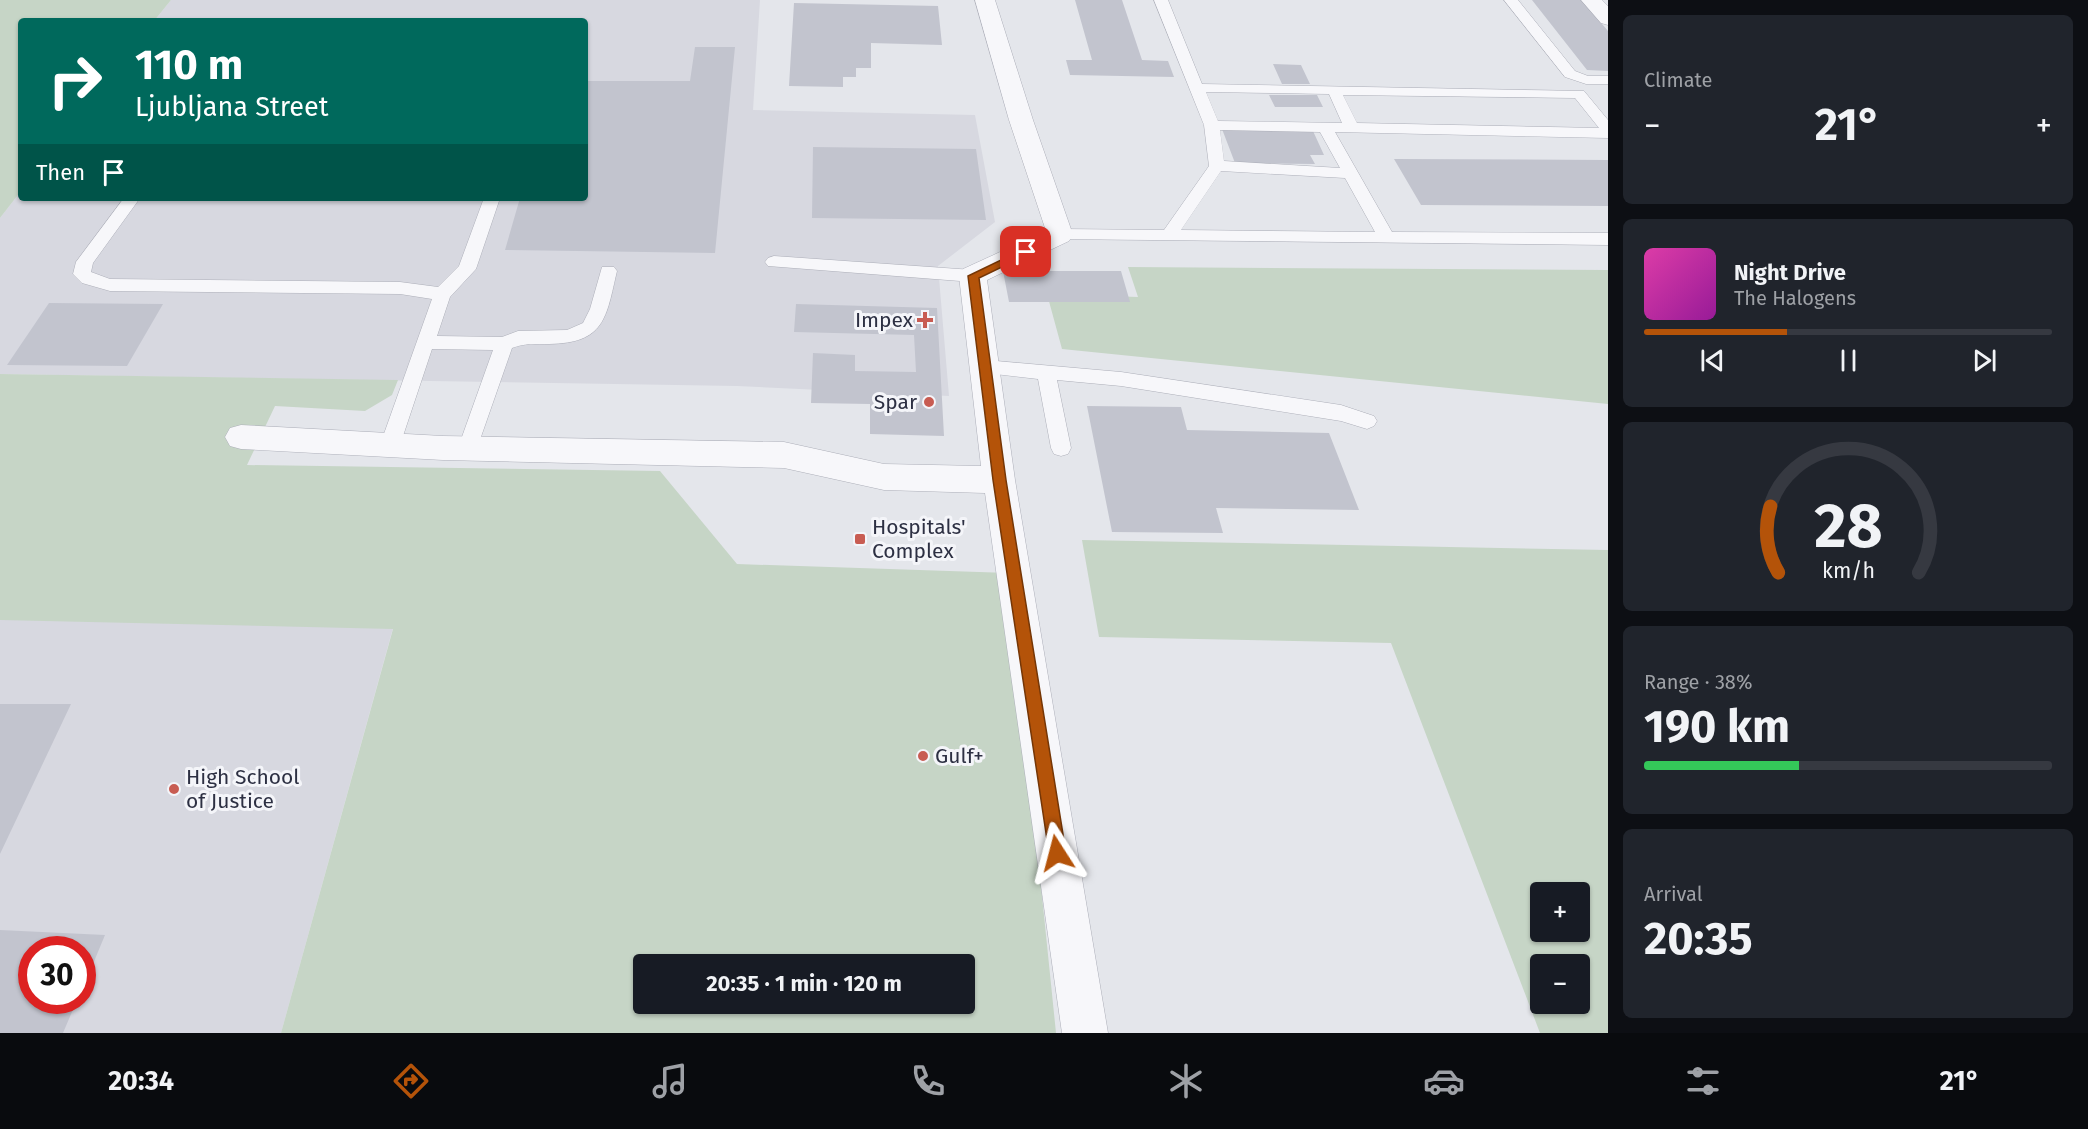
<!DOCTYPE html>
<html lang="en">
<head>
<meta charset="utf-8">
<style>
  :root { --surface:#171b24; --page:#20242c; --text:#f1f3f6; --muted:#9ea1a6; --line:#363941; --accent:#b45309 }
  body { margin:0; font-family:"Fira Sans",sans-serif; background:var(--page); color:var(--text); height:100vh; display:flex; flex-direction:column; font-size:22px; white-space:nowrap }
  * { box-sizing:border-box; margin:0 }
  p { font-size:20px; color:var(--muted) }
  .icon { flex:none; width:33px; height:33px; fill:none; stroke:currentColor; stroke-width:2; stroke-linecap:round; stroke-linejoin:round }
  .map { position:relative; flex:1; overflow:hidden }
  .details { display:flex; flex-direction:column; gap:15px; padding:15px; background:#0d0f14; width:480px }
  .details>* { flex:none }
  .top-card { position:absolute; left:18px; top:18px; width:570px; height:183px; border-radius:6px; box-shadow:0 2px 4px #0004; background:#00695c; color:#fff; overflow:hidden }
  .controls { position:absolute; left:1530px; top:882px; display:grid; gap:12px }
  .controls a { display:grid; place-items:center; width:60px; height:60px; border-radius:6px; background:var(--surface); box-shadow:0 2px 4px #0004; font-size:30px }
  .speed { position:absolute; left:18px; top:936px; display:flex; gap:12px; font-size:30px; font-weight:700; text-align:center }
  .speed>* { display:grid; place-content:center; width:78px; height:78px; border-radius:50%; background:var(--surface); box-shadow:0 2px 4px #0004; line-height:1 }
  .speed .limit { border:9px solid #d22; background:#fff; color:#111 }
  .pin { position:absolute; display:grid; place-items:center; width:51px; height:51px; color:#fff; margin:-26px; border-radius:12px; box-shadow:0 3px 9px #0006 }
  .me { position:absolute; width:66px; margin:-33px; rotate:351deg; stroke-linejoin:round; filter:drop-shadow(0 0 4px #0008) }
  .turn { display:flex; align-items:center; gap:21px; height:126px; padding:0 18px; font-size:27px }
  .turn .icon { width:78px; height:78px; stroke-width:2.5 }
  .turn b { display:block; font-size:42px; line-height:51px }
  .then { display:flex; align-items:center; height:57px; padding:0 18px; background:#0003; gap:12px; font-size:22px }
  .big { font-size:45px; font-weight:700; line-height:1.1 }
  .details .tile { flex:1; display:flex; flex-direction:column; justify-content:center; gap:9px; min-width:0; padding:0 21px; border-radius:9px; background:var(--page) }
  .details .dial { align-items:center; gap:0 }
  .dial svg { height:156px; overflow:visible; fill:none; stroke:var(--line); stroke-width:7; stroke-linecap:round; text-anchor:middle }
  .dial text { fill:var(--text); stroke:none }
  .song { display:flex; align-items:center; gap:18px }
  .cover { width:72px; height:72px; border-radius:9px; background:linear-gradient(135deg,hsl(320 70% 55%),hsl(300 70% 35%)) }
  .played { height:6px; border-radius:3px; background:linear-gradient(90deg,var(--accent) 35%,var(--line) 35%) }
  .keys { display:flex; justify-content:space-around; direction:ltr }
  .heat { display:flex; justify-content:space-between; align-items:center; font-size:33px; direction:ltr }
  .charge { height:9px; border-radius:4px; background:linear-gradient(90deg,#34c759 38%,var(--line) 0) }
  .trip { position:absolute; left:633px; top:954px; width:342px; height:60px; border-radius:6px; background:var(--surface); box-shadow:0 2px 4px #0004; font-weight:700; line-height:60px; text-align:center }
  .dock { display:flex; height:96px; justify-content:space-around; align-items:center; background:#090b0e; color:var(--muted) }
  .dock .icon { width:42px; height:42px }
  .dock .on { color:var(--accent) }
  .dock b { font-size:27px; color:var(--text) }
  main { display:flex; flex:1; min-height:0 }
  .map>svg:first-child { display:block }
  .built { fill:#d7d8e0; fill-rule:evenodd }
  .green { fill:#c6d5c6; fill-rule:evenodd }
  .building { fill:#c2c4ce }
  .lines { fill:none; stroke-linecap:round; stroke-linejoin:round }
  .lane-casing { stroke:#adafb9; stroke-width:1 }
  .street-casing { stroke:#adafb9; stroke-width:1 }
  .lane { fill:#f7f7fa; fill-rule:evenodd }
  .street { fill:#f7f7fa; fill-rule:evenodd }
  .route { fill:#b45309; stroke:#753606; stroke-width:1.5 }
  .poi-dot { fill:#c85c52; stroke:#f4f5f9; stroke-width:2 }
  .labels { text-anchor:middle; stroke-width:6; stroke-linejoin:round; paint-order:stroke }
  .poi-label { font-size:21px; fill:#2d3043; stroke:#f4f5f9; text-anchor:start }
</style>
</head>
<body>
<main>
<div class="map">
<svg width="1608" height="1033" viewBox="0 0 1608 1033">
  <rect width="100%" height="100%" fill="#e4e6eb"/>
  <!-- built -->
  <path class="built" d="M 171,0 L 760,0 L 753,110 L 975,115 L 995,222 L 938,266 L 949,396 L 737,386 L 0,374 L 0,218 L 21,191 L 21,198 L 585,198 L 585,21 L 154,21 Z
    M 0,533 L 393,628 L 281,1033 L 0,1033 ZM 32,950 L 82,950 L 82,1000 L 32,1000 Z"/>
  <!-- green -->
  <path class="green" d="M 0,0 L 171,0 L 154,21 L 21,21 L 21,191 L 0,218 Z
    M 1128,267 L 1608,270 L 1608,404 L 1062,349 L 1047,294 L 1138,297 Z
    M 0,374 L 398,380 L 392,395 L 365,411 L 275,406 L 247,465 L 660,471 L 737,564 L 1009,573 L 1056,1033 L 281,1033 L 393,629 L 0,620 ZM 644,964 L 964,964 L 964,1004 L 644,1004 Z
    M 1082,540 L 1608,550 L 1608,1033 L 1540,1033 L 1391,643 L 1099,637 ZM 1540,892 L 1580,892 L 1580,932 L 1540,932 ZM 1540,964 L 1580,964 L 1580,1004 L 1540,1004 Z"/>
  <!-- building -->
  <path class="building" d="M 1075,0 L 1122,0 L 1142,60 L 1168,61 L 1174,77 L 1070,75 L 1066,60 L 1092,60 Z
    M 1532,0 L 1582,0 L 1608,31 L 1608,71 L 1587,70 Z
    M 794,3 L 938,6 L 942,45 L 871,43 L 871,68 L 856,68 L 856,77 L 843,77 L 843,87 L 789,86 Z
    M 695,47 L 735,47 L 715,253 L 505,250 L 520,198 L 585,198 L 585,81 L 690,81 Z
    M 1273,64 L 1301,65 L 1310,84 L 1282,84 Z
    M 1269,95 L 1317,95 L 1323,107 L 1275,107 Z
    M 1222,129 L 1313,131 L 1324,155 L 1310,155 L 1315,164 L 1235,163 Z
    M 813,147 L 976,149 L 986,220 L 812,218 Z
    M 1394,159 L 1608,160 L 1608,206 L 1421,205 Z
    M 1003,271 L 1121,271 L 1130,302 L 1009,302 Z
    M 49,303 L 163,304 L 127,366 L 7,365 Z
    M 796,304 L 937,308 L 944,436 L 870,434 L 870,404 L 811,403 L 813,353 L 855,355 L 855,371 L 916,372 L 914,335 L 794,332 Z
    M 1087,406 L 1181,407 L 1187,430 L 1329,433 L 1359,510 L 1216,508 L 1223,533 L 1112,532 Z
    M 0,704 L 71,704 L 0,854 Z
    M 0,930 L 105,935 L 83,988 L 82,950 L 32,950 L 32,1000 L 77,1000 L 63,1033 L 0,1033 Z"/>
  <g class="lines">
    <!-- lane casing -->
    <g class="lane-casing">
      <path id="lane" d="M 1154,0 L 1168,0 L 1202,84 L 1584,91 L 1608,120 L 1608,138 L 1335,132 L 1392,232 L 1608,233 L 1608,245 L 1054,239 L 1052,235 L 1054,231 L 1060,229 L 1164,230 L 1209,166 L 1204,125 ZM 1206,92 L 1329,94 L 1342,123 L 1218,121 ZM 1343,95 L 1575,98 L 1599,128 L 1357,123 ZM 1220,130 L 1320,132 L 1340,168 L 1224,161 ZM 1221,171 L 1345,178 L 1375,232 L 1181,230 Z
        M 1504,0 L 1518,0 L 1575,71 L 1588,76 L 1608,76 L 1608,84 L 1586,84 L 1565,77 Z
        M 124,198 L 140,198 L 93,263 L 91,272 L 110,279 L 400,282 L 438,287 L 459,266 L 484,198 L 500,198 L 476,269 L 450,297 L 437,336 L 502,337 L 518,331 L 567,330 L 583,323 L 590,309 L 602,267 L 614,267 L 617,271 C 606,318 605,343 549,344 C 536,344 524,343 512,348 L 475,454 L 468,456 L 461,454 L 458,448 L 493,350 L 432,349 L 400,445 L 397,451 L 390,453 L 383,451 L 380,445 L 432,299 L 400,294 L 110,291 L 82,283 L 73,274 L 76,262 Z
        M 774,256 L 973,270 L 979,272 L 982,276 L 979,280 L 973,282 L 768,266 L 765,262 L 768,258 Z
        M 985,360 L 1121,372 L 1341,405 L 1374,416 L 1377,421 L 1374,426 L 1367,429 L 1341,421 L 1121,386 L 1057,380 L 1071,448 L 1068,454 L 1061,456 L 1054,454 L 1051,448 L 1038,379 L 978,372 L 976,367 L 978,362 Z"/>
    </g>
    <!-- street casing -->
    <g class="street-casing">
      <path id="street" d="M 975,0 L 995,0 L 1033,120 L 1073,235 L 1069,241 L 987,280 L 1015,480 L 1108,1033 L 1062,1033 L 985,493 L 884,490 L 784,468 L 443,460 L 241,449 L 230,446 L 225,437 L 230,428 L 241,425 L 443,436 L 784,442 L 884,464 L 981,466 L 959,276 L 963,269 L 1046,231 L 1009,120 Z
        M 1581,0 L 1602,0 L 1608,6 L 1608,25 L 1601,23 Z"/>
    </g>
    <!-- lane -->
    <use href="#lane" class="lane"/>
    <!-- street -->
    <use href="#street" class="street"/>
  </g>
  <!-- route -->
  <path class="route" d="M 1026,248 L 1031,252 L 1029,254 L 979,278 L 1006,480 L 1066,853 L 1063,859 L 1057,862 L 1051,859 L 1049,853 L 993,480 L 968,276 Z"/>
  <!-- markers -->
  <g class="poi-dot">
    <path d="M922 311h6v6h6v6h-6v6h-6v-6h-6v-6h6z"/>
    <circle cx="929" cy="402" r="6"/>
    <rect x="854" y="533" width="12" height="12" rx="3"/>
    <circle cx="923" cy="756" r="6"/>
    <circle cx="174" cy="789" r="6"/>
  </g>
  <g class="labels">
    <!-- poi labels -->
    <g class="poi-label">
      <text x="913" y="327" text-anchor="end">Impex</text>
      <text x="917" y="409" text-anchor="end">Spar</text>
      <text x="872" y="534">Hospitals'<tspan x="872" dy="24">Complex</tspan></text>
      <text x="935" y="763">Gulf+</text>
      <text x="186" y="784">High School<tspan x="186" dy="24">of Justice</tspan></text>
    </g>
  </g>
</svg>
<div class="controls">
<a>+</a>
<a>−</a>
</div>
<div class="speed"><div class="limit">30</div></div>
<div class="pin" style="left:1026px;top:252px;background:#d93025"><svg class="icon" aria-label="arrive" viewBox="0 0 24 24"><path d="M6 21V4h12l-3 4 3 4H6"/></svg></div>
<svg class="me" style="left:1057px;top:853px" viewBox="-20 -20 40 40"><path d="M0-17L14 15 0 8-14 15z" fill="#b45309" stroke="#fff" stroke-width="4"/></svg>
<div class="trip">20:35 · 1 min · 120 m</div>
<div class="top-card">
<div class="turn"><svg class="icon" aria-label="right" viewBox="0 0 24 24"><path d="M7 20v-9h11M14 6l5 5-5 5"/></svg><div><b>110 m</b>Ljubljana Street</div></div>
<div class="then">Then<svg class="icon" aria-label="arrive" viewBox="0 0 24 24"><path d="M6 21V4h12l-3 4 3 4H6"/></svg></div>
</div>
</div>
<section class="details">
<div class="tile"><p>Climate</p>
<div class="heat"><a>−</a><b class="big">21°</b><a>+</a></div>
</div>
<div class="tile">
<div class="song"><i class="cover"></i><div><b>Night Drive</b><p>The Halogens</p></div></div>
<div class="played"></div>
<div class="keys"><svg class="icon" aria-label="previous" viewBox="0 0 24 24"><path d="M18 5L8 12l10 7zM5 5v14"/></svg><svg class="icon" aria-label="pause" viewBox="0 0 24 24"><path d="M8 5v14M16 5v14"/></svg><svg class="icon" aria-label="next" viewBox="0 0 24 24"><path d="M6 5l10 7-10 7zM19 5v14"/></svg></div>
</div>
<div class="tile dial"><svg viewBox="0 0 100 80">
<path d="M14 69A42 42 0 1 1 86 69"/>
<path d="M14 69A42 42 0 0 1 10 35" stroke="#b45309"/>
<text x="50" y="56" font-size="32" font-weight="700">28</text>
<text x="50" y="72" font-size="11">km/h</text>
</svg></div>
<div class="tile"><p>Range · 38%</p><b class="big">190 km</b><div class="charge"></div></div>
<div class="tile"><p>Arrival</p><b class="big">20:35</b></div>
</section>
</main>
<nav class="dock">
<b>20:34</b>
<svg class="icon on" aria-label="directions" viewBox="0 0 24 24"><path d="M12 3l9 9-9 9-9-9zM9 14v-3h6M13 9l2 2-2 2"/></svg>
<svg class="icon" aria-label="music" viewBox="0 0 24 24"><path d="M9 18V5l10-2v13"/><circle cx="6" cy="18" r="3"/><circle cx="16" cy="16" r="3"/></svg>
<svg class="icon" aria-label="phone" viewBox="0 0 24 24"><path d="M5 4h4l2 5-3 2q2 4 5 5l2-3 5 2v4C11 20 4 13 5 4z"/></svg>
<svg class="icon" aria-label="climate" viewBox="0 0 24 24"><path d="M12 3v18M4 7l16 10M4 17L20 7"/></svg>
<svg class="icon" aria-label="car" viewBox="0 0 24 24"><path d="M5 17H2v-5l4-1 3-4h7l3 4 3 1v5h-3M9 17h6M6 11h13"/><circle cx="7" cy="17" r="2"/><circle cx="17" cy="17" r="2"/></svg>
<svg class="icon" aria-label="filters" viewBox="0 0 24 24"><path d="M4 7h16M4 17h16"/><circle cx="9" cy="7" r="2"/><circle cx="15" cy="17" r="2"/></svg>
<b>21°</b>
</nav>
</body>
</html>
